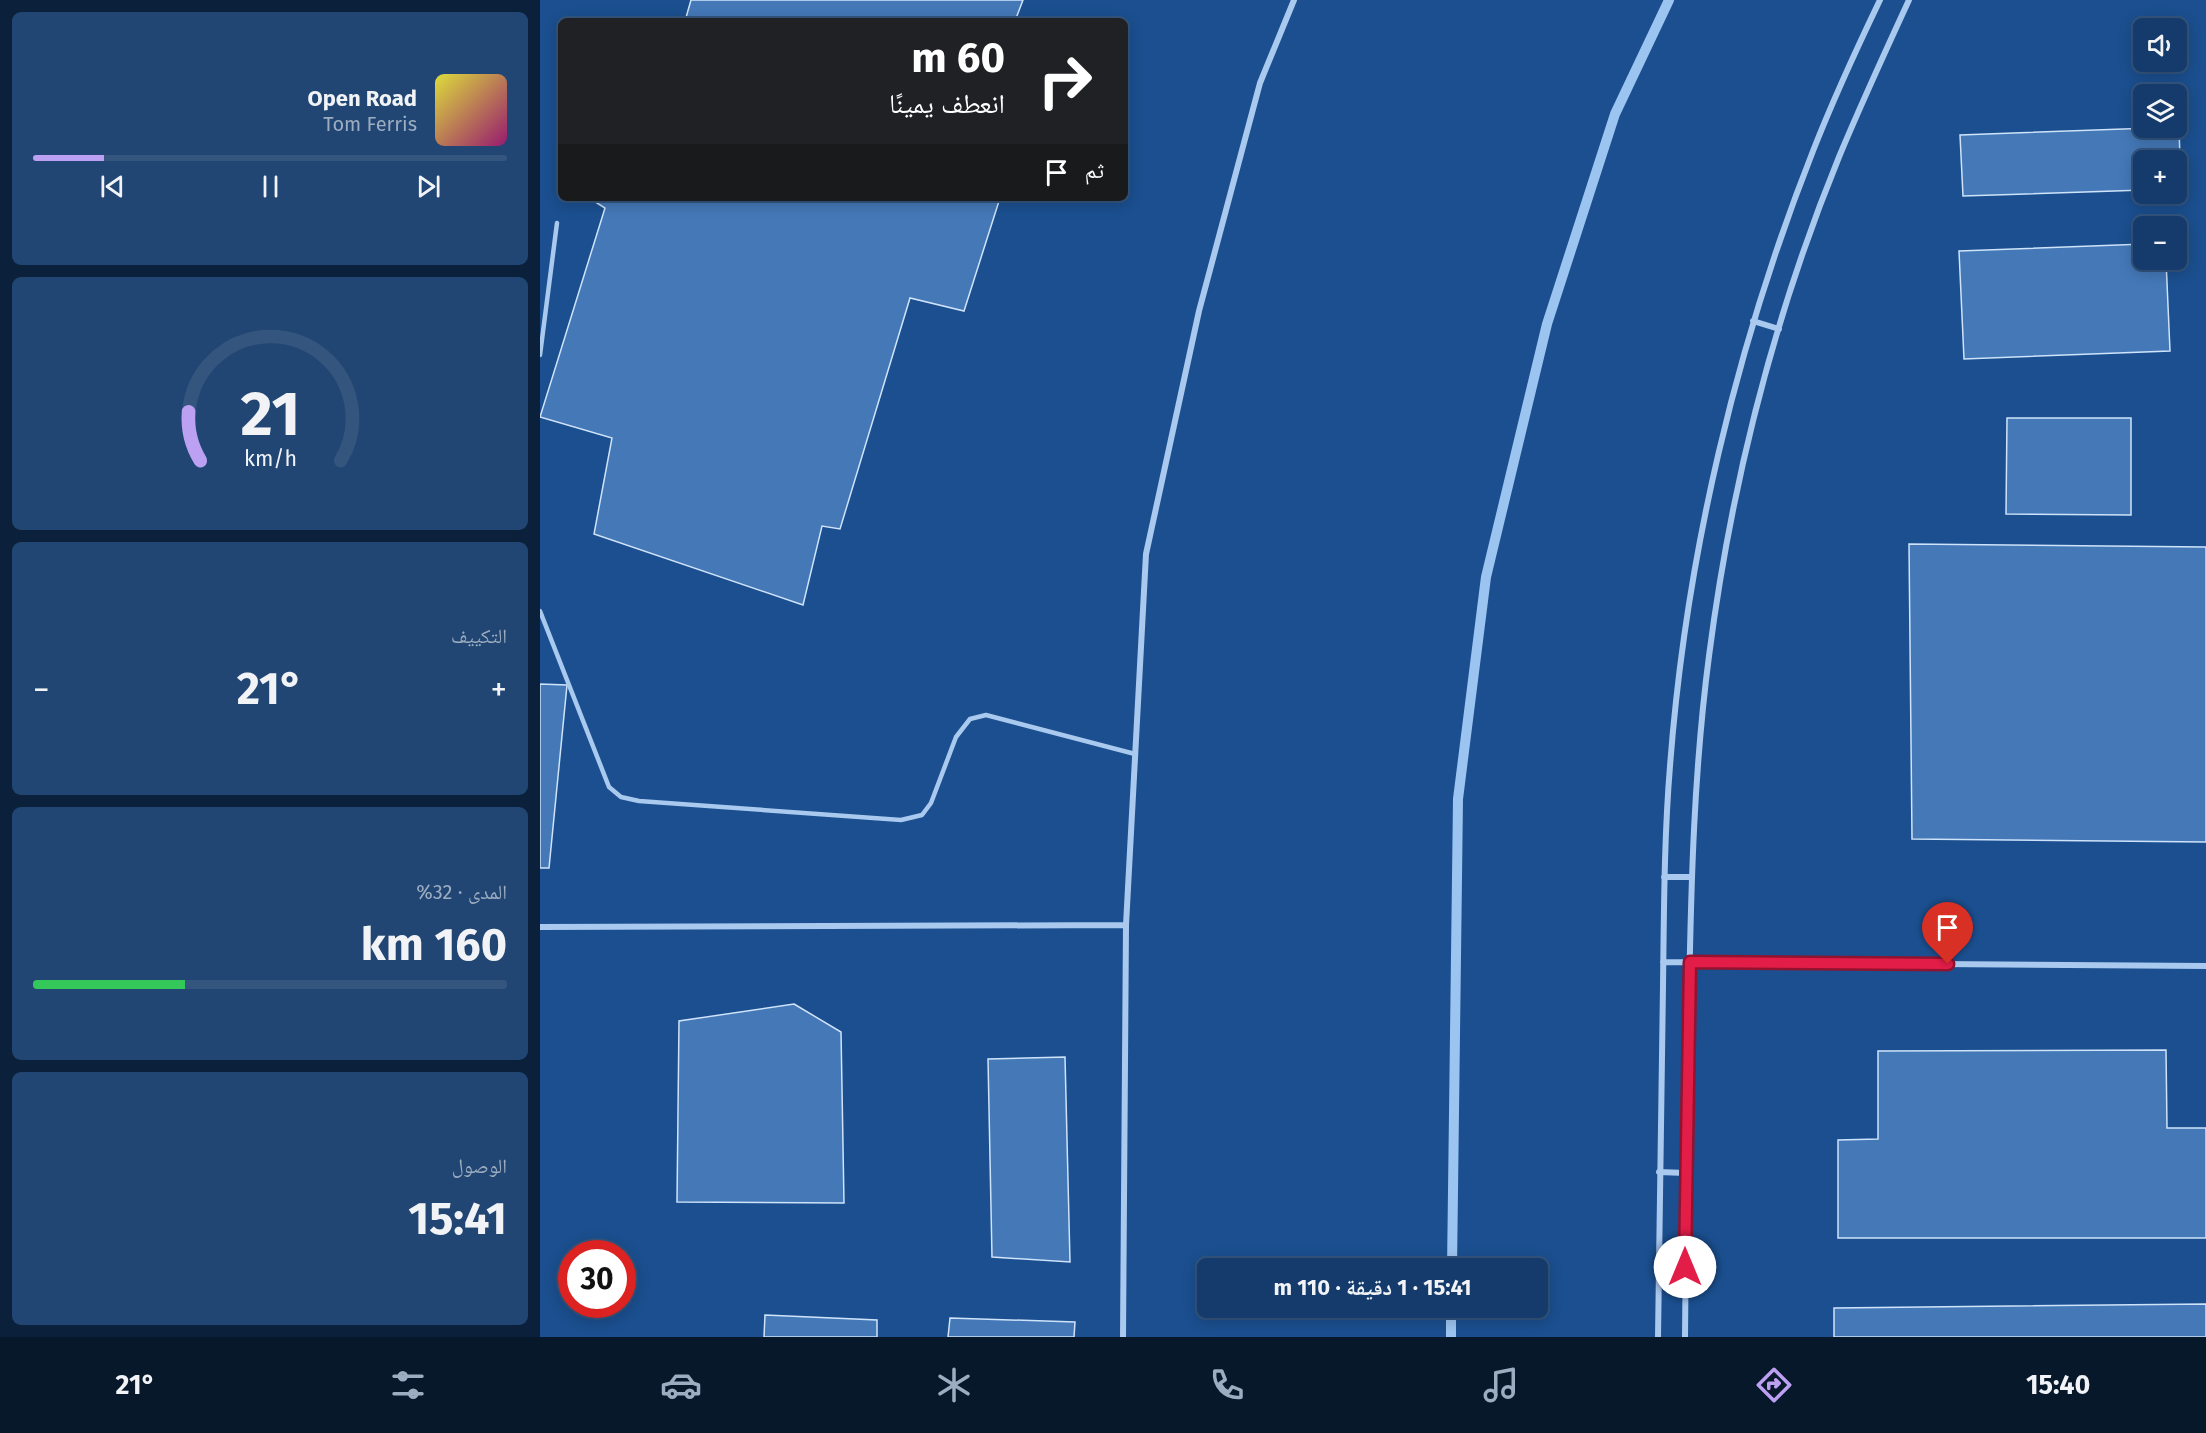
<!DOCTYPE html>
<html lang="ar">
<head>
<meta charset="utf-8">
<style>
  :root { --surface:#143b6b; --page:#214673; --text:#f1f3f6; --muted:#9dadc1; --line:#33557e; --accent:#bca0f2 }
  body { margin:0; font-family:"Fira Sans","Noto Naskh Arabic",sans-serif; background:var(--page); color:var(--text); direction:rtl; height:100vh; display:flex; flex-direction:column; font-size:22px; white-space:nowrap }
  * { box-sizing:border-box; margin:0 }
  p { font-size:20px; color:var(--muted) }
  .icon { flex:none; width:33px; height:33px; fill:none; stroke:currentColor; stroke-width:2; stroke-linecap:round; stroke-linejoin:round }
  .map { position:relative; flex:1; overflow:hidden; direction:ltr }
  .details { display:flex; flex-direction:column; gap:12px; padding:12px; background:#0b203b; width:540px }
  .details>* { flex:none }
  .hud { position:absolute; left:18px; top:18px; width:570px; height:183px; border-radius:9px; box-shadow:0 3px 15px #0003,0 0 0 2px var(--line); direction:rtl; background:#202124; color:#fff; overflow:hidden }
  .controls { position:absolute; left:1593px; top:18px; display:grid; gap:12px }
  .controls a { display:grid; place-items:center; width:54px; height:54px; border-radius:9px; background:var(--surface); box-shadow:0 3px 15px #0003,0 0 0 2px var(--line); font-size:30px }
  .speed { position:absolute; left:18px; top:1240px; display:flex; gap:12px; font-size:30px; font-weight:700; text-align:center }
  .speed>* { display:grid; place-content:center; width:78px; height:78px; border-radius:50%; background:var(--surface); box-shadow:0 3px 15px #0003,0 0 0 2px var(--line); line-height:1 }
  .speed .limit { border:9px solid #d22; background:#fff; color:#111 }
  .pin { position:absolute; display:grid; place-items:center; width:51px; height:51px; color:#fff; margin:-62px -26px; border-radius:50% 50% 50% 0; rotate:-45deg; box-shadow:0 0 6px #0007 }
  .pin .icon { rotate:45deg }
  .me { position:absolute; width:66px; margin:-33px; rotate:0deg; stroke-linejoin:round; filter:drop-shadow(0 0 4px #0008) }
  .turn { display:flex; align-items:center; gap:21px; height:126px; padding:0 24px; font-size:27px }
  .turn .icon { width:78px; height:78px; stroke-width:2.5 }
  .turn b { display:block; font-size:42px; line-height:51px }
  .then { display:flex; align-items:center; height:57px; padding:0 24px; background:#0003; gap:12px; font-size:22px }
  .big { font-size:45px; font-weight:700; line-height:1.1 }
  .details .widget { flex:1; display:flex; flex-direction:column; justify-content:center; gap:9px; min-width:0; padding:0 21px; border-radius:9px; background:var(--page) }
  .details .dial { align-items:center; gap:0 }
  .dial svg { height:156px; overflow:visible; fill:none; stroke:var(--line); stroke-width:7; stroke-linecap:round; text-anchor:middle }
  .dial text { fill:var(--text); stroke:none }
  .song { display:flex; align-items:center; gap:18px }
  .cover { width:72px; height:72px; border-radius:9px; background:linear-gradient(135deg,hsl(60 70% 55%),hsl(320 70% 35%)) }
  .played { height:6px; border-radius:3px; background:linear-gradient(90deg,var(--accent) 15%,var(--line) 15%) }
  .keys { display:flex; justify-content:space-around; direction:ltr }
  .heat { display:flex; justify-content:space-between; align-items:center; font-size:33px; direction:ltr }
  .charge { height:9px; border-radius:4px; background:linear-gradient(90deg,#34c759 32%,var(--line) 0) }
  .trip { position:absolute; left:657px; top:1258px; width:351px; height:60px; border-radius:9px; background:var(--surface); box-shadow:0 3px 15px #0003,0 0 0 2px var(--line); font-weight:700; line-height:60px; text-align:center; direction:rtl }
  .tab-bar { display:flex; height:96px; justify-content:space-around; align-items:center; background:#08182b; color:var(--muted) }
  .tab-bar .icon { width:42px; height:42px }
  .tab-bar .selected { color:var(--accent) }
  .tab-bar b { font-size:27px; color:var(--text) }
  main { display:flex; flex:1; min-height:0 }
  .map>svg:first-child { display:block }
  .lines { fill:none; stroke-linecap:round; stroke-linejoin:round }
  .stream { stroke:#9cc4f0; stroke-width:10 }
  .building { fill:#4478b7; stroke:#cfe3fa; stroke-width:1.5 }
  .service { stroke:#a9c9ee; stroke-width:4.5 }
  .minor { stroke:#a9c9ee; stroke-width:6 }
  .route-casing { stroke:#92132f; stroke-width:15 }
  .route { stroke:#e11d48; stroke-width:10 }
</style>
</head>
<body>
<main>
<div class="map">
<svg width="1666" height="1337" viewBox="0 0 1666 1337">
  <rect width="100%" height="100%" fill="#1b4f8f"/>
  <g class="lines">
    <!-- stream -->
    <path class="stream" d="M 912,1269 L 918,799 L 946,577 L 1007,324 L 1075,114 L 1129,0
      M 911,1337 L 911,1308"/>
  </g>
  <!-- building -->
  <path class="building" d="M 151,0 L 483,0 L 475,21 L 145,21 Z
    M 1639,127 L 1641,189 L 1636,189 L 1636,160 L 1604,160 L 1604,190 L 1423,196 L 1420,135 Z
    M 49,198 L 460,198 L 424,311 L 370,298 L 300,529 L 282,526 L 263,605 L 54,534 L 72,438 L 0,417 L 65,208 Z
    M 1604,244 L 1604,260 L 1626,260 L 1630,351 L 1424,359 L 1419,251 Z
    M 1467,418 L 1591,418 L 1591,515 L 1466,514 Z
    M 1369,544 L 1666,547 L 1666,842 L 1372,839 Z
    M 0,684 L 27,685 L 9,868 L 0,868 Z
    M 254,1004 L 301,1032 L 304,1203 L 137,1202 L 139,1021 Z
    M 1626,1050 L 1627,1128 L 1666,1128 L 1666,1238 L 1298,1238 L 1298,1140 L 1338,1139 L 1338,1051 Z
    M 525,1057 L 530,1262 L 452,1257 L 448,1059 Z
    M 1666,1304 L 1666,1337 L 1294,1337 L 1294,1308 Z
    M 225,1315 L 337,1320 L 337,1337 L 224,1337 Z
    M 410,1318 L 535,1322 L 534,1337 L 408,1337 Z"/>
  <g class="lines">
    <!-- service -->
    <path class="service" d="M 0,355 L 17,223
      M 0,611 L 69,787 L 81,797 L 99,801 L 361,820 L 382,815 L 391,803 L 416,737 L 430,719 L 446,715 L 595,754"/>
    <!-- minor -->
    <path class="minor" d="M 1213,321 L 1239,329
      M 1124,877 L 1150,877
      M 0,927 L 586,925
      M 1123,962 L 1666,966
      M 1119,1172 L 1146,1173
      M 583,1337 L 586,925 L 606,554 L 659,311 L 720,83 L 754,0
      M 1118,1337 C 1119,1220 1121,1103 1123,986 C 1124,912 1124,839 1130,766 C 1146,556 1196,346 1273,151 C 1293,100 1316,50 1340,0
      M 1145,1337 C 1146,1224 1147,1112 1149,999 C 1151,884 1154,770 1169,656 C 1191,486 1234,316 1299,157 C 1321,104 1345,52 1369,0"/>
  </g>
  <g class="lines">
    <!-- route casing -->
    <g class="route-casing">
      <path id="route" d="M 1145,1267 L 1150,962 L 1408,964"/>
    </g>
    <!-- route -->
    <use href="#route" class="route"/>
  </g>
</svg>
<div class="controls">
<a><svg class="icon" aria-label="sound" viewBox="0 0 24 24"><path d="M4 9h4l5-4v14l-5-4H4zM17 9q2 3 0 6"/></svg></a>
<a><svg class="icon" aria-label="layers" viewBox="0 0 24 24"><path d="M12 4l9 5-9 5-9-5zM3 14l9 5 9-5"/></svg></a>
<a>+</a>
<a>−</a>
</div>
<div class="speed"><div class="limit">30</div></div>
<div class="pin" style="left:1408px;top:964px;background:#d93025"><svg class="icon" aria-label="arrive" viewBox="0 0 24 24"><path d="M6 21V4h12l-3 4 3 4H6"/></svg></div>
<svg class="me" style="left:1145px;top:1267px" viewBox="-20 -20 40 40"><circle r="19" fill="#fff"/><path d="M0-13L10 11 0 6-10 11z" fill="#e11d48"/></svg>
<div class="trip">15:41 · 1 دقيقة · 110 m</div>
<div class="hud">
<div class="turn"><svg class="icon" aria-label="right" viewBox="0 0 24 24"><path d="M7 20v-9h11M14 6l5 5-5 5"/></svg><div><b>60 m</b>انعطف يمينًا</div></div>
<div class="then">ثم<svg class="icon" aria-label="arrive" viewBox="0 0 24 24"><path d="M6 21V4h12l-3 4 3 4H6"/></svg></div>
</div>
</div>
<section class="details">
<div class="widget">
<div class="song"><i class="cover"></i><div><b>Open Road</b><p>Tom Ferris</p></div></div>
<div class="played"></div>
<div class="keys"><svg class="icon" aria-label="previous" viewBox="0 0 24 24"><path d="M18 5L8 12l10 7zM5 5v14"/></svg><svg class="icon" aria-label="pause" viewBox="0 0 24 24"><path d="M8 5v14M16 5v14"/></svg><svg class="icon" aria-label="next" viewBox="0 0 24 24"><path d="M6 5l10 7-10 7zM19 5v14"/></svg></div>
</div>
<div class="widget dial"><svg viewBox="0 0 100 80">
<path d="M14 69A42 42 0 1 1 86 69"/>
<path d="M14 69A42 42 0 0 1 8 44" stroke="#bca0f2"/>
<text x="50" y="56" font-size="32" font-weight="700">21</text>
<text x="50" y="72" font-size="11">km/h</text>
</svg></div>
<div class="widget"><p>التكييف</p>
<div class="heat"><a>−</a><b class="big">21°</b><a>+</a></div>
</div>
<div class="widget"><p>المدى · 32%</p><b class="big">160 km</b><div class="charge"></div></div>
<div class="widget"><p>الوصول</p><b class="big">15:41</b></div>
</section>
</main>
<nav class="tab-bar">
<b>15:40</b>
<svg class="icon selected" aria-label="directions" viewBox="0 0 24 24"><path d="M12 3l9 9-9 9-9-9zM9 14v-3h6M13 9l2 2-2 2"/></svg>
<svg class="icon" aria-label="music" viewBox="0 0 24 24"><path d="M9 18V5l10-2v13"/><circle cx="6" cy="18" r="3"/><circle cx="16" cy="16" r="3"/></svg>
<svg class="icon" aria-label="phone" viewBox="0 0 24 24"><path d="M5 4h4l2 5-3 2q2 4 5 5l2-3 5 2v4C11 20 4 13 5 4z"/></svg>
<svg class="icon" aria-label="climate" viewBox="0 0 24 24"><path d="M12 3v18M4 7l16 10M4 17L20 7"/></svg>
<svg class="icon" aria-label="car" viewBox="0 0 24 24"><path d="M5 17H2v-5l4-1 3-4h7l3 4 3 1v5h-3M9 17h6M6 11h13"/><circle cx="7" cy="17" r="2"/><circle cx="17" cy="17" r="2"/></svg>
<svg class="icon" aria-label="filters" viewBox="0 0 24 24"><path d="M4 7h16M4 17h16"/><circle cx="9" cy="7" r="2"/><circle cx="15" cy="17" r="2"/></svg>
<b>21°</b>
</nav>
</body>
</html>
